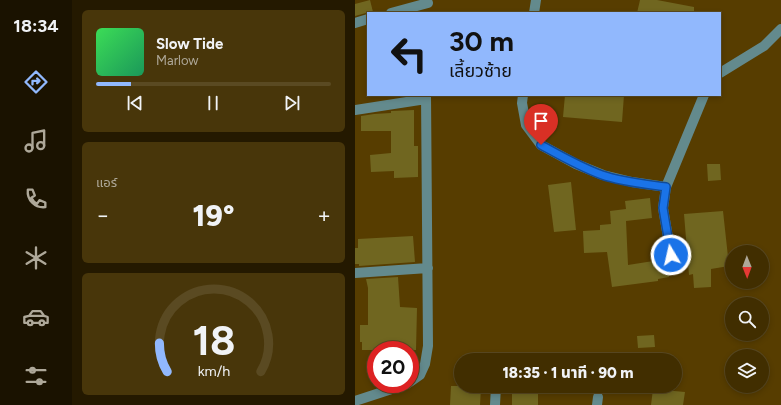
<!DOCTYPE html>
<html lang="th">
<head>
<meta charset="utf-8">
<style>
  :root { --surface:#412e00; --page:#48360a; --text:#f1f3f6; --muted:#aea899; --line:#5a4a22; --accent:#91b8fd }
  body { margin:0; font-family:Figtree,"Noto Sans Thai",sans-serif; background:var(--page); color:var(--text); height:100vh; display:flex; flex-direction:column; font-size:15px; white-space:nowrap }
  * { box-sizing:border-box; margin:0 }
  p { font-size:13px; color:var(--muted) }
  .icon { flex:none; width:22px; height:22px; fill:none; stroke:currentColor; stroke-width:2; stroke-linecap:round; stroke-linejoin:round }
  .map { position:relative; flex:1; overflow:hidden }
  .side { display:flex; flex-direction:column; gap:10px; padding:10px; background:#241900; width:283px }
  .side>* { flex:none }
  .hud { position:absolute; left:12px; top:12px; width:354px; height:84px; border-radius:0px; box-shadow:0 2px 6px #0003,0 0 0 1px var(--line); background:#91b8fd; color:#111; overflow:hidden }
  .needle { width:26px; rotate:179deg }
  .fabs { position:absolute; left:370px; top:245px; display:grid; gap:8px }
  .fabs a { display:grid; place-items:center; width:44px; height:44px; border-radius:50%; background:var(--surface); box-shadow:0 2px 6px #0003,0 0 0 1px var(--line); font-size:20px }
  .speed { position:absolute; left:12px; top:341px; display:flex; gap:8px; font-size:20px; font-weight:700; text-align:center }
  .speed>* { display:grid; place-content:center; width:52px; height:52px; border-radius:50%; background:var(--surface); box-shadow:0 2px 6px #0003,0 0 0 1px var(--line); line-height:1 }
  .speed .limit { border:6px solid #d22; background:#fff; color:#111 }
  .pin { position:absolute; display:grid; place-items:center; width:34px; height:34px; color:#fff; margin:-41px -17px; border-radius:50% 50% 50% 0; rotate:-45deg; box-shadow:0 0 4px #0007 }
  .pin .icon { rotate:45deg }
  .me { position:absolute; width:44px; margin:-22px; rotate:351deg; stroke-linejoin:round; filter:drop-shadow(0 0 3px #0008) }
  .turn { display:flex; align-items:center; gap:14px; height:84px; padding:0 16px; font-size:18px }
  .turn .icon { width:52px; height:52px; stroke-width:2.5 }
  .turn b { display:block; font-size:28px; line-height:34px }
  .big { font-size:30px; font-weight:800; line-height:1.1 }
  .side .card { flex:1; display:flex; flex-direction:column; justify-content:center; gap:6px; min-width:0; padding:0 14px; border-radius:6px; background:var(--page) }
  .side .dial { align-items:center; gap:0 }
  .dial svg { height:104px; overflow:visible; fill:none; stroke:var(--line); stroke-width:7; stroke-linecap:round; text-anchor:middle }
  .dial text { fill:var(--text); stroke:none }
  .song { display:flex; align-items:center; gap:12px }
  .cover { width:48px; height:48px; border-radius:6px; background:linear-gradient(135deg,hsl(130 70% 55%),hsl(150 70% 35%)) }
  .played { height:4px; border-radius:2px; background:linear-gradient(90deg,var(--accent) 15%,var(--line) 15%) }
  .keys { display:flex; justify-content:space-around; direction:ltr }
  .heat { display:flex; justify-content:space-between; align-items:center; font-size:22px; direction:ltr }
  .trip { position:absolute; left:99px; top:353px; width:228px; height:40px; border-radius:20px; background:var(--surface); box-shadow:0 2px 6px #0003,0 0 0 1px var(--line); font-weight:800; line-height:40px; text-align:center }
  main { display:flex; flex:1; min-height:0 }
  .tabs { display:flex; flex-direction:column; width:72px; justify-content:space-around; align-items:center; background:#1a1200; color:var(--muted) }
  .tabs .icon { width:28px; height:28px }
  .tabs .active { color:var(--accent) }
  .tabs b { font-size:18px; color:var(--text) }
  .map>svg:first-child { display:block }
  .building { fill:#706620 }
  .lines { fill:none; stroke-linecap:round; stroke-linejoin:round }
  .minor { stroke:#638a8d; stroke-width:10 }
  .route-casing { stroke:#114b97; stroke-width:10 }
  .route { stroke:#1a73e8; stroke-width:7 }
</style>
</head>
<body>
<main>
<nav class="tabs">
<b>18:34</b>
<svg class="icon active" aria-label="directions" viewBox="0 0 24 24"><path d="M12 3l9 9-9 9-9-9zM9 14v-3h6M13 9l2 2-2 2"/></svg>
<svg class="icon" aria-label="music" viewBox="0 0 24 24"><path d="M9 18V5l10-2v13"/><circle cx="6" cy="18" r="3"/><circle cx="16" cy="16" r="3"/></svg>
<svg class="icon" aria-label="phone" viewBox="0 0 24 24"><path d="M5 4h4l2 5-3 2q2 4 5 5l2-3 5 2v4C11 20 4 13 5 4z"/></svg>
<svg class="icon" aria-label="climate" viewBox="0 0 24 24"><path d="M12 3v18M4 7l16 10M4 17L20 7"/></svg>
<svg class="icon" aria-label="car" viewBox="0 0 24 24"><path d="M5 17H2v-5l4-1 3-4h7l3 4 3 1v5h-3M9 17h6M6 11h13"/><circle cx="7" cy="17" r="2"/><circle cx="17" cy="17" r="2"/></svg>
<svg class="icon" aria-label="filters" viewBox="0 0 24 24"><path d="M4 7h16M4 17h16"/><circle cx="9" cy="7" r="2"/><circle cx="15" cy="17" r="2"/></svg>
</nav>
<section class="side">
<div class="card">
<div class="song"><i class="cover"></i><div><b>Slow Tide</b><p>Marlow</p></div></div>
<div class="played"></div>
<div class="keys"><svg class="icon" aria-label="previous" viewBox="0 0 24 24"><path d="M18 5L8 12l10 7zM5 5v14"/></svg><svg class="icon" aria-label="pause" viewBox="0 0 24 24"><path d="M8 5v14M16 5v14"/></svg><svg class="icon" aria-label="next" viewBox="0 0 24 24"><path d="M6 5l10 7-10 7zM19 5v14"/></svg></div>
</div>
<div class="card"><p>แอร์</p>
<div class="heat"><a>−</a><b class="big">19°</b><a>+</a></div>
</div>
<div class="card dial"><svg viewBox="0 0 100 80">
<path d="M14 69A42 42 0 1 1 86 69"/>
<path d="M14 69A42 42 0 0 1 8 47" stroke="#91b8fd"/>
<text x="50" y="56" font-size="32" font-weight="700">18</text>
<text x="50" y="72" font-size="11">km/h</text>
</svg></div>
</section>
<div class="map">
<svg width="426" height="405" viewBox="0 0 426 405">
  <rect width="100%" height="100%" fill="#573d00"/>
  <!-- building -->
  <path class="building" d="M 15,0 L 18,12 L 11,13 L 0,16 L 0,4 Z
    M 285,0 L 302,0 L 339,7 L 339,13 L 282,13 Z
    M 210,95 L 269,95 L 267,122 L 208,117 Z
    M 59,110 L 59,146 L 63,146 L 63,177 L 39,178 L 39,171 L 16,172 L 15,155 L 36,153 L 36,131 L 6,131 L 6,116 L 19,114 L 36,113 L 36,111 L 37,111 Z
    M 352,164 L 365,164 L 366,180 L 353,181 Z
    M 216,182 L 221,230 L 199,232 L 193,185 Z
    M 295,198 L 297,218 L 271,221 L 273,265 L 311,259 L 312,260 L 314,277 L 303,279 L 303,281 L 257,287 L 252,252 L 229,253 L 228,231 L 245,230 L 245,225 L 256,224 L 255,211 L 271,209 L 270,201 Z
    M 368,211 L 374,266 L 356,269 L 356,287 L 339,288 L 338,274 L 334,275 L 329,214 Z
    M 58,236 L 60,262 L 4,266 L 4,264 L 0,264 L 0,248 L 3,248 L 3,239 Z
    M 43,277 L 45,307 L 62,308 L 61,350 L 7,350 L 7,342 L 5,342 L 5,325 L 13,325 L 13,288 L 11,279 Z
    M 299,335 L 300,347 L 283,348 L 282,336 Z
    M 96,386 L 125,386 L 125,388 L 126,388 L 125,405 L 95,405 Z
    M 157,386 L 183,386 L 183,405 L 157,405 Z
    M 298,389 L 330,392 L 328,405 L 296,405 Z"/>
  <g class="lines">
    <!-- minor -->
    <path class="minor" d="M 36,13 L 73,3
      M 179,13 L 181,0
      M 0,23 L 13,19
      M 365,73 L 409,46 L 426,29
      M 168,95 L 167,103 L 171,125 L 186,145 L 221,164 L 248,175 L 277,182 L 311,187
      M 0,110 L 71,99
      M 316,255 L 308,208 L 311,187 L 349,95
      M 0,273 L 73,268
      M 55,382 L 65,375 L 70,364 L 73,346 L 71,95
      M 0,401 L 52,384
      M 140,405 L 141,386
      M 242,405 L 243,397"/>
  </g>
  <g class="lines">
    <!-- route casing -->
    <g class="route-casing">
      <path id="route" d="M 186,145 C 206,156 225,167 247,175 C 267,182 290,184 311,187 L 308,208 L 316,255"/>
    </g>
    <!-- route -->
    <use href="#route" class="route"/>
  </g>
</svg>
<div class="fabs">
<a><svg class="needle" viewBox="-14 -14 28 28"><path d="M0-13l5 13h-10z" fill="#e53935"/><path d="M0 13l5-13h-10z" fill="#aea899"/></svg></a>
<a><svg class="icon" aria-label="search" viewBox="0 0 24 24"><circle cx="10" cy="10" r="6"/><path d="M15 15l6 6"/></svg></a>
<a><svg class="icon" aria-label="layers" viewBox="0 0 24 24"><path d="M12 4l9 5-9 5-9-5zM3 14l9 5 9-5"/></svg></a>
</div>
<div class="speed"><div class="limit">20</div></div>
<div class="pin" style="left:186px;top:145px;background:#d93025"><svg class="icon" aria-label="arrive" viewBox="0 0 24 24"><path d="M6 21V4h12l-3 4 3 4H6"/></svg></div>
<svg class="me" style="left:316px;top:255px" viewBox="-20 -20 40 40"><circle r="17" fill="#1a73e8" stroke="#fff" stroke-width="3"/><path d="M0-11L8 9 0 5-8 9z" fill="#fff"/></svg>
<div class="trip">18:35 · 1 นาที · 90 m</div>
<div class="hud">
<div class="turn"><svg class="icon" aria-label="left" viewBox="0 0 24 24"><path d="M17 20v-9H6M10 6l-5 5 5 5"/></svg><div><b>30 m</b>เลี้ยวซ้าย</div></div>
</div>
</div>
</main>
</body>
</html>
